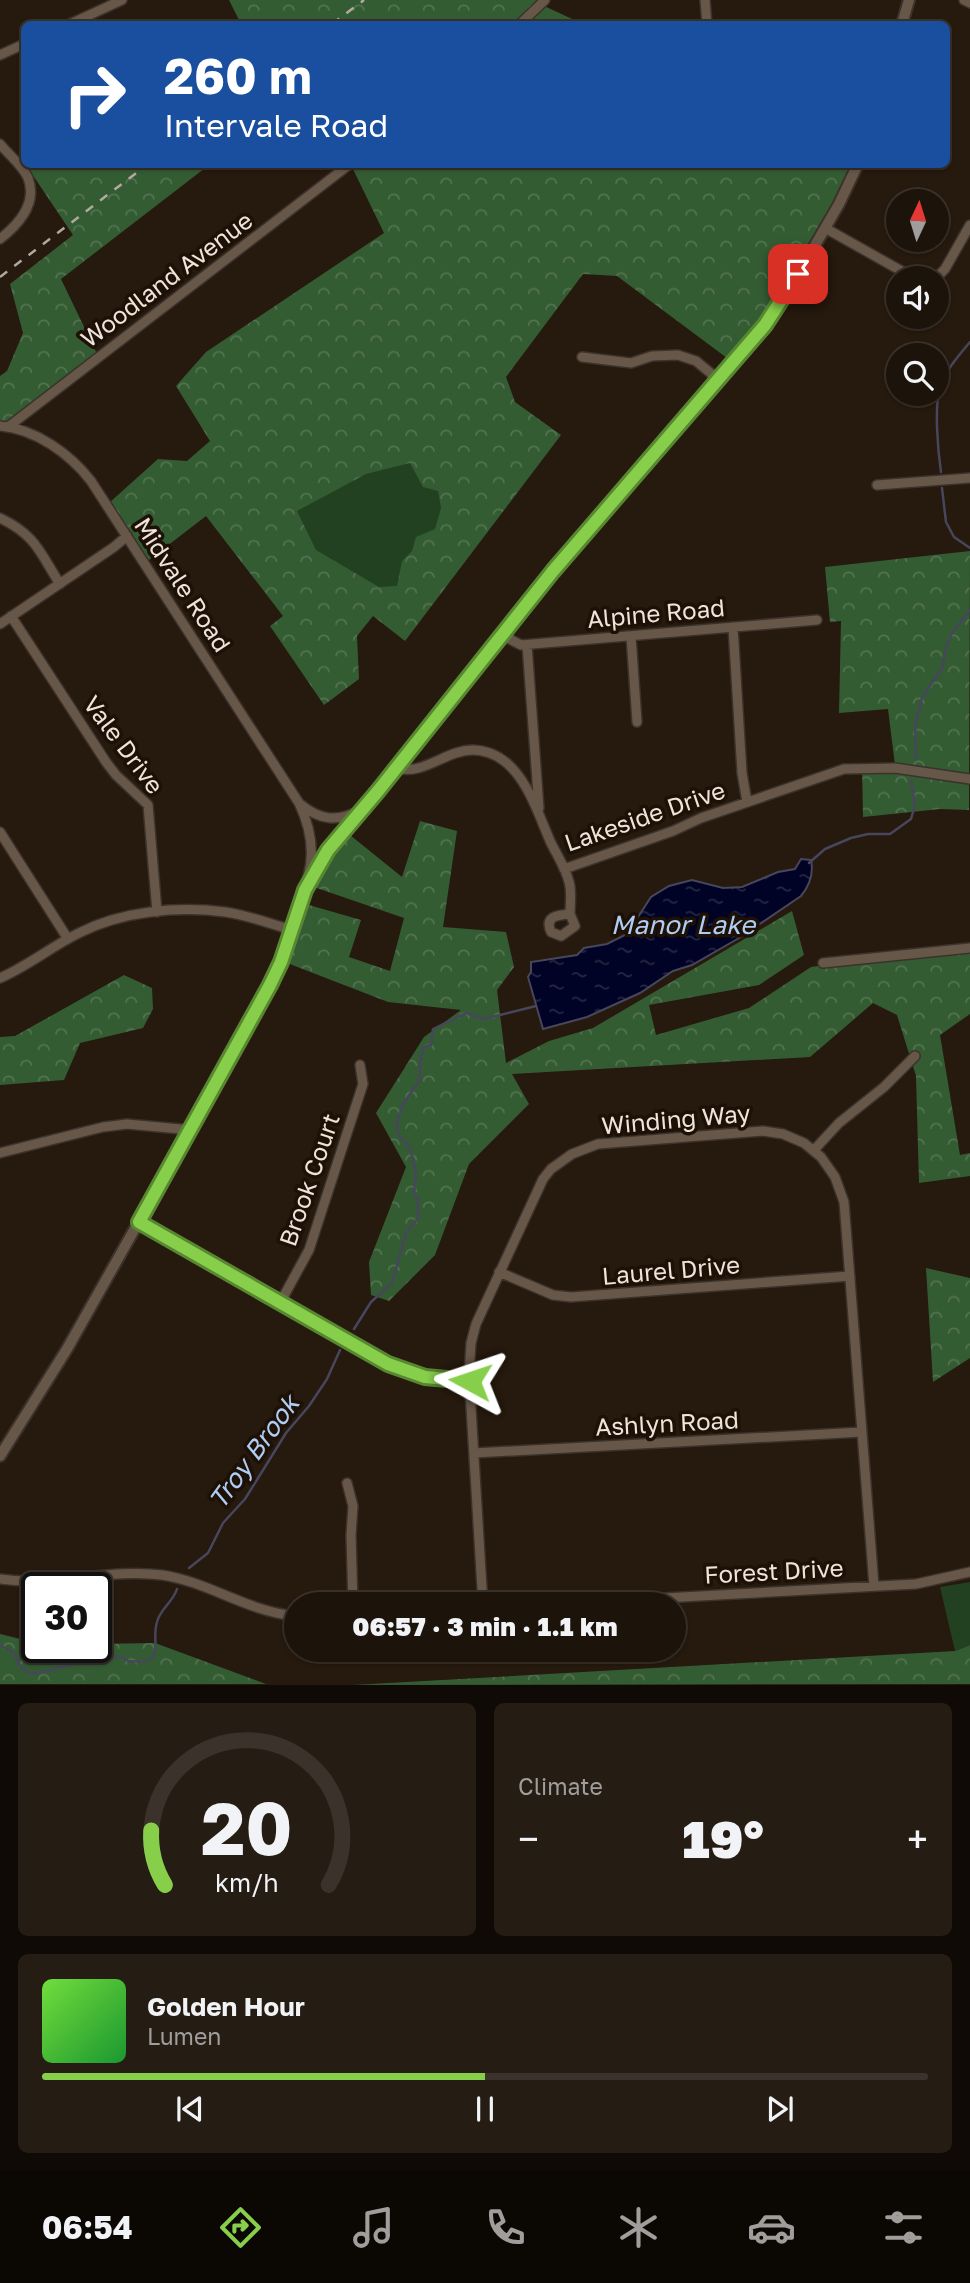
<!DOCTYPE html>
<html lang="en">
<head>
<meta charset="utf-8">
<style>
  :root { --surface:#1c130a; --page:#251c13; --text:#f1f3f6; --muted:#a09e9c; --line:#3a322b; --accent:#87cf4b }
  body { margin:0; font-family:"Golos Text",sans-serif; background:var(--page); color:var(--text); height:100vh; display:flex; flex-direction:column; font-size:26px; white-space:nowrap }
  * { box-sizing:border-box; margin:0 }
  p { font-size:23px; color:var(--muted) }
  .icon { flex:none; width:38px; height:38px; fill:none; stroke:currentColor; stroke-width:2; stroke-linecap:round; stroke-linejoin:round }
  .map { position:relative; height:1685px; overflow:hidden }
  .side { display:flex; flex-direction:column; gap:18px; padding:18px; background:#0f0a06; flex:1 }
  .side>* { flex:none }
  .top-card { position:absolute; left:21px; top:21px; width:929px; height:147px; border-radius:10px; box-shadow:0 2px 5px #0004,0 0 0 2px var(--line); background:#1a4fa0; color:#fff; overflow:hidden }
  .needle { width:46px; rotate:4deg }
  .controls { position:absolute; left:886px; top:189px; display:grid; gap:14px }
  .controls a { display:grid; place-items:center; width:63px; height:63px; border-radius:50%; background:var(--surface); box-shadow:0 2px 5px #0004,0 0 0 2px var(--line); font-size:35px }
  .speed { position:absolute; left:21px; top:1572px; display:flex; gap:14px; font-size:35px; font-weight:700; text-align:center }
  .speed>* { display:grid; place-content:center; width:91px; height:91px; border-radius:50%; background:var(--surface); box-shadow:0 2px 5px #0004,0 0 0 2px var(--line); line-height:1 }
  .speed .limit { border:4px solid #111; border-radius:10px; background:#fff; color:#111 }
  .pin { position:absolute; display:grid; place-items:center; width:60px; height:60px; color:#fff; margin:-30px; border-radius:14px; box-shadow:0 4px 10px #0006 }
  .me { position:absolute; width:77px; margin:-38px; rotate:275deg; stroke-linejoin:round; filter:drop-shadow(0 0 5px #0008) }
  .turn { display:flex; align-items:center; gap:24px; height:147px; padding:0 28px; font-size:32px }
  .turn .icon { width:91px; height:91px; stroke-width:2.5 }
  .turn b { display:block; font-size:49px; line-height:60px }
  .big { font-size:52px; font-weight:800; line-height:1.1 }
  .side .widget { flex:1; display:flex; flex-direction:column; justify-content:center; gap:10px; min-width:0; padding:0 24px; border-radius:10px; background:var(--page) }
  .side .dial { align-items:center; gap:0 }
  .dial svg { height:182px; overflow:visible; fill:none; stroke:var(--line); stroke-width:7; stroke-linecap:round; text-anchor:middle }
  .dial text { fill:var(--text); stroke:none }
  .song { display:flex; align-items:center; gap:21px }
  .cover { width:84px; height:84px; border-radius:10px; background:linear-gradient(135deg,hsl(100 70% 55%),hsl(130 70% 35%)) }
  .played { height:7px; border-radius:4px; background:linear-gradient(90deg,var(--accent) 50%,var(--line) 50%) }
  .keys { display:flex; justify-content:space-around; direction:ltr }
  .heat { display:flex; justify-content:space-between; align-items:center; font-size:38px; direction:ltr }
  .side .tiles { flex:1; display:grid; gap:18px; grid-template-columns:1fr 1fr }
  .widget:last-child { grid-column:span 2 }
  .trip { position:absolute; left:284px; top:1592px; width:402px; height:70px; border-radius:35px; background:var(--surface); box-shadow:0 2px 5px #0004,0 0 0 2px var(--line); font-weight:800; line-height:70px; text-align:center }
  .dock { display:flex; height:112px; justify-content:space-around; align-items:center; background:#0b0804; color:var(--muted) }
  .dock .icon { width:49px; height:49px }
  .dock .on { color:var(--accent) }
  .dock b { font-size:32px; color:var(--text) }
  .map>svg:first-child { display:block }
  .forest { fill:url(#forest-crowns) }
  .park { fill:#224121 }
  .water { fill:url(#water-ripples); stroke:#47465c; stroke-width:2 }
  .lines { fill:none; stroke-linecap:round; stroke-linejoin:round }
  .stream { stroke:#47465c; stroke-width:2.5 }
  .minor-casing { stroke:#3c322c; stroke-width:12 }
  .tertiary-casing { stroke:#3c322c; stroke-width:14 }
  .minor { stroke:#675749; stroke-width:9 }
  .tertiary { stroke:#675749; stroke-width:10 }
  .rail { stroke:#b4a9a0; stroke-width:2.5; stroke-dasharray:9 9; stroke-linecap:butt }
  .route-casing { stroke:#588731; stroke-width:18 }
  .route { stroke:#87cf4b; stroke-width:12 }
  .labels { text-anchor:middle; stroke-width:7; stroke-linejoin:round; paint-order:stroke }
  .street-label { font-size:24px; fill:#eee4dc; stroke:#1d1005 }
  .water-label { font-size:26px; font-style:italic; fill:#afccf4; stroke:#1d1005 }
</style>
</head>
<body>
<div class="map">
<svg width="970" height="1685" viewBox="0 0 970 1685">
  <defs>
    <pattern id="forest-crowns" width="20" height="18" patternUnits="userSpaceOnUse" patternTransform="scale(1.75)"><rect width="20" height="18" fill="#345c33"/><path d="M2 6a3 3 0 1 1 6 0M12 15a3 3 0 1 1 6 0" fill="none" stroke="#527350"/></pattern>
    <pattern id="water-ripples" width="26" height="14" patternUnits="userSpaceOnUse" patternTransform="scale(1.75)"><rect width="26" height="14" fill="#000325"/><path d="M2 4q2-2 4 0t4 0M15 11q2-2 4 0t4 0" fill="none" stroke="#262844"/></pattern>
  </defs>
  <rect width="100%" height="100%" fill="#26190d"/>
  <!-- forest -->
  <path class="forest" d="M 229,0 L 539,0 L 542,5 L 583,24 L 395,24 L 395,22 L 391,24 L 234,24 L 239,20 Z
    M 26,165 L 209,165 L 61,279 L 99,358 L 12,426 L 0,426 L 0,376 L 7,371 L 23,333 L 10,284 L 73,235 Z
    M 353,165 L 857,165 L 735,364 L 617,276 L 583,274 L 506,377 L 515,402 L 561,435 L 405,641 L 373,616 L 357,636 L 359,679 L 324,705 L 270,626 L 283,616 L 206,516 L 145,563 L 109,503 L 158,459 L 187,461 L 210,441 L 176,386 L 206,352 L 384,233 L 352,167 Z
    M 970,551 L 969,810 L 940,809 L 863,817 L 862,766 L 895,765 L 888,709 L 839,713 L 841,621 L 830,622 L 825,567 Z
    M 420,821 L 457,831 L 443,927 L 506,932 L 514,967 L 497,990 L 506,1063 L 549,1041 L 593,1028 L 792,911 L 804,955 L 759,985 L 649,1005 L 656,1035 L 749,1008 L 811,967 L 970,944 L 970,1014 L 940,1035 L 960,1155 L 970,1153 L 970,1176 L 919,1183 L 916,1076 L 897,1015 L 873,1003 L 810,1057 L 512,1074 L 529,1104 L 469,1164 L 435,1255 L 389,1301 L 371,1295 L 369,1262 L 406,1167 L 376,1113 L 424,1037 L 461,1010 L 388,1002 L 282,961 L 302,903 L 361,920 L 349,957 L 390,971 L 404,918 L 311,886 L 345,831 L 402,877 Z
    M 124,975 L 152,988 L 153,1009 L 143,1028 L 80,1043 L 64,1080 L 0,1085 L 0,1037 L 15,1036 Z
    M 926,1268 L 970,1278 L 970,1358 L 933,1382 Z
    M 0,1634 L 37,1643 L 37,1647 L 96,1647 L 96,1644 L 155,1643 L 266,1684 L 0,1684 Z
    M 970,1645 L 970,1684 L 353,1685 L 955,1651 Z"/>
  <!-- park -->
  <path class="park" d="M 410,463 L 423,487 L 438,491 L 441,508 L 435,529 L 416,537 L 412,551 L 402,561 L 397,586 L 379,587 L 316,550 L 297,511 L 366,474 Z
    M 970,1582 L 970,1645 L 955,1651 L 940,1587 Z"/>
  <!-- water -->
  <path class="water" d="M 801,859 L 811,860 C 814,874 810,885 801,896 L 739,938 L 692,965 L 673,971 L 640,993 L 587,1017 L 543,1029 L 528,977 L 531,972 L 531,962 L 577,955 L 584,948 L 607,944 L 627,934 L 651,897 L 669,886 L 692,880 L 723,888 L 742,887 L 778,872 L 795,869 Z"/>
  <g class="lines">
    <!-- stream -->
    <path class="stream" d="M 941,472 C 938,452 934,407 940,388 C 945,371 959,355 970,342
      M 942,488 L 946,522 L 954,537 L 970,548
      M 916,759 L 915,726 L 922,698 L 942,668 L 947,644 L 952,633 L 970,610
      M 809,863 L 825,849 L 851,838 L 868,834 L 890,834 L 911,819 L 915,805 L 911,781
      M 354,1329 L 371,1302 L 392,1283 L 406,1233 L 418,1218 L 418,1199 L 414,1194 L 416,1173 L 412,1155 L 407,1143 L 400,1138 L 396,1125 L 403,1104 L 420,1080 L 420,1062 L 424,1047 L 431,1045 L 433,1029 L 466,1013 L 484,1019 L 536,1006
      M 189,1568 L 208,1553 L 223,1523 L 245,1499 L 286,1433 L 309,1406 L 327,1379 L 340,1350
      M 0,1645 L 15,1653 C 21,1685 44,1671 69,1665 C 77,1663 85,1665 92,1664 C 105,1663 116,1650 128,1661 C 169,1665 150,1645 157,1622 C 160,1609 173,1602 177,1589"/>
    <!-- minor casing -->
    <g class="minor-casing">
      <path id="minor" d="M 705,0 L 707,24
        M 964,0 L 970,3
        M 70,24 L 122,0
        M 520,24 L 545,0
        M 0,55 L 24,44
        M 0,144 C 8,154 23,166 28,178 C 38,204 18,225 0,239
        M 825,228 L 914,278
        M 936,278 L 945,269 L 970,225
        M 582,357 L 631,363 L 652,356 L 678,355 L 696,361 L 719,380
        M 0,426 C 36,429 70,454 91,481 L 299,803 C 310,826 315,852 308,877
        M 8,427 L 350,164
        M 877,485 L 970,478
        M 0,518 C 36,535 40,553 60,584
        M 11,616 L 106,762 L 116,775 L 148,805 L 157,912
        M 0,624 L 114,547 L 127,536
        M 733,627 L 742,773 L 747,802
        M 502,635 L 521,645 L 817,620
        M 631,636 L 637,722
        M 527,645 L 539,808
        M 396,768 C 424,776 445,750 473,750 C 520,751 535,807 551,843 C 557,855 566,869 569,882 C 572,891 570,904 570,914 L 575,926 L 561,936 L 551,932 C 544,916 558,915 570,914
        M 300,804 C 321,821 337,822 361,810
        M 0,832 L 68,939
        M 564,869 L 673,831 L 701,818 L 844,769 L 895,768 L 970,779
        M 823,963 L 970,948
        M 0,978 C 28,966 52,946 79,933 C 122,911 177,906 225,912 C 248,915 270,924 292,930
        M 814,1150 L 839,1123 L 884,1087 L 915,1056
        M 0,1153 L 103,1127 L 127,1124 L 191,1130
        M 139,1222 L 388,1365 L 425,1377 L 470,1381
        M 499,1272 L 553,1295 L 571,1297 L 850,1276
        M 280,1303 L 309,1250 L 363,1084 L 360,1065
        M 474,1453 L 862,1432
        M 347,1483 L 353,1506 L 351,1535 L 353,1605
        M 0,1579 C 54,1587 108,1568 162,1575 C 209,1582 248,1612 296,1616
        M 483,1605 L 469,1375 L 471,1343 L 476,1324 L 543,1179 L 551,1169 L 572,1154 L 598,1144 L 763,1131 L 783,1134 L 804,1143 L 821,1157 L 835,1177 L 844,1202 L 874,1586
        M 536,1605 L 916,1584 L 970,1572"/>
    </g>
    <!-- tertiary casing -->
    <g class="tertiary-casing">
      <path id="tertiary" d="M 902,24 L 909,0
        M 0,1456 L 67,1349 L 239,1044 L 281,962 L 305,890 L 316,868 L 328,850 L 378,791 L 553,571 L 765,325 L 785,297 L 839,204 L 858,164"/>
    </g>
    <!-- minor -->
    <use href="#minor" class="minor"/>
    <!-- tertiary -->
    <use href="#tertiary" class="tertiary"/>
    <!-- rail -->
    <path class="rail" d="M 332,24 L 364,0
      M 0,277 L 148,164"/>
  </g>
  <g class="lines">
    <!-- route casing -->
    <g class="route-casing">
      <path id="route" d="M 470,1381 L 425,1377 L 388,1364 L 139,1222 L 270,985 L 281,962 L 305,890 L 328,850 L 378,791 L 553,571 L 765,325 L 798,274"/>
    </g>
    <!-- route -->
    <use href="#route" class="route"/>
  </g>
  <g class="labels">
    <!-- street labels -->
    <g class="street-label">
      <text transform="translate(167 280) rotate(-37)" y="8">Woodland Avenue</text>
      <text transform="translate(182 585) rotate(57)" y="8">Midvale Road</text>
      <text transform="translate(656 614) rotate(-5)" y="8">Alpine Road</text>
      <text transform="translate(123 745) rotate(53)" y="8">Vale Drive</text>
      <text transform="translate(645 817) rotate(-19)" y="8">Lakeside Drive</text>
      <text transform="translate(676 1120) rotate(-5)" y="8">Winding Way</text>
      <text transform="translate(310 1180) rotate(-71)" y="8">Brook Court</text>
      <text transform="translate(671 1271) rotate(-5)" y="8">Laurel Drive</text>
      <text transform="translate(667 1424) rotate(-3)" y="8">Ashlyn Road</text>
      <text transform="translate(774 1572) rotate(-3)" y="8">Forest Drive</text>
    </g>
    <!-- water labels -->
    <g class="water-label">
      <text x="683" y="934">Manor Lake</text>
      <text transform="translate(254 1452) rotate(-54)" y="9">Troy Brook</text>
    </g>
  </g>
</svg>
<div class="controls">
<a><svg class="needle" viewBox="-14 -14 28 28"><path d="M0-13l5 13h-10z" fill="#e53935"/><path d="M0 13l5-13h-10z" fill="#a09e9c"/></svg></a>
<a><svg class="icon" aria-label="sound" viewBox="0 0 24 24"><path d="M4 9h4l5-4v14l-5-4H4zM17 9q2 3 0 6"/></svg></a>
<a><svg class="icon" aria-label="search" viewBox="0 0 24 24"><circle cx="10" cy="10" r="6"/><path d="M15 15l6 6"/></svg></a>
</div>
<div class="speed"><div class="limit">30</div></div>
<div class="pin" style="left:798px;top:274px;background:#d93025"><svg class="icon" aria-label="arrive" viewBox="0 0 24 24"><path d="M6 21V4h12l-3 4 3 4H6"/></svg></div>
<svg class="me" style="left:470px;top:1381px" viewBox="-20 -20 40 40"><path d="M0-17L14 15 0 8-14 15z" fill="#87cf4b" stroke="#fff" stroke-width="4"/></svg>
<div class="trip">06:57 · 3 min · 1.1 km</div>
<div class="top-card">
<div class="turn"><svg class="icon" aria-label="right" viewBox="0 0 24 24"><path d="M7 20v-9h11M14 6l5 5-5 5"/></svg><div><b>260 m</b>Intervale Road</div></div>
</div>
</div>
<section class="side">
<div class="tiles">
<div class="widget dial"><svg viewBox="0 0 100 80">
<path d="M14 69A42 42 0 1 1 86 69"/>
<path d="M14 69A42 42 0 0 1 8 45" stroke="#87cf4b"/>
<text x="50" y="56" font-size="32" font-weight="700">20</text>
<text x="50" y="72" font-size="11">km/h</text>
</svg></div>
<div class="widget"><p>Climate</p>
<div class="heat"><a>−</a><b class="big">19°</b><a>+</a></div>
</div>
<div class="widget">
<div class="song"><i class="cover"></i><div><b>Golden Hour</b><p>Lumen</p></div></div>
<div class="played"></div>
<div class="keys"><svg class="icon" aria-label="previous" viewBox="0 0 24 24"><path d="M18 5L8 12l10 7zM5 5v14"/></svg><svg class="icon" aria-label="pause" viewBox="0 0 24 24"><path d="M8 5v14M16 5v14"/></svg><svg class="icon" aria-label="next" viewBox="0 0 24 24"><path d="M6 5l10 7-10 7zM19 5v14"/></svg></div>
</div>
</div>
</section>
<nav class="dock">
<b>06:54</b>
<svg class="icon on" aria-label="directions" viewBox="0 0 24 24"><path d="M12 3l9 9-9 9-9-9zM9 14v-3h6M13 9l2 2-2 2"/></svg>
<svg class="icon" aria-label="music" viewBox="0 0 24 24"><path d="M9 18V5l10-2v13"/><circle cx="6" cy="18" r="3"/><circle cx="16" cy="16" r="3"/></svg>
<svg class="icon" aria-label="phone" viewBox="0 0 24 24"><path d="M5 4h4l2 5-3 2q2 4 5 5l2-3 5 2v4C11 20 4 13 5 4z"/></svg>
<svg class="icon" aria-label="climate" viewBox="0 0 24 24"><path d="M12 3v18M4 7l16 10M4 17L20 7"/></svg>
<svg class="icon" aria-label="car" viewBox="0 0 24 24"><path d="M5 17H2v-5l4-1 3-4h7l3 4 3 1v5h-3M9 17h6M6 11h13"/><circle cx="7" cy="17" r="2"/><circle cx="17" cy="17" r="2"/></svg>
<svg class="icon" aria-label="filters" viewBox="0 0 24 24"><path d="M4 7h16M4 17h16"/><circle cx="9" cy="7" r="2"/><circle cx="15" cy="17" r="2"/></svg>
</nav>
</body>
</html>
